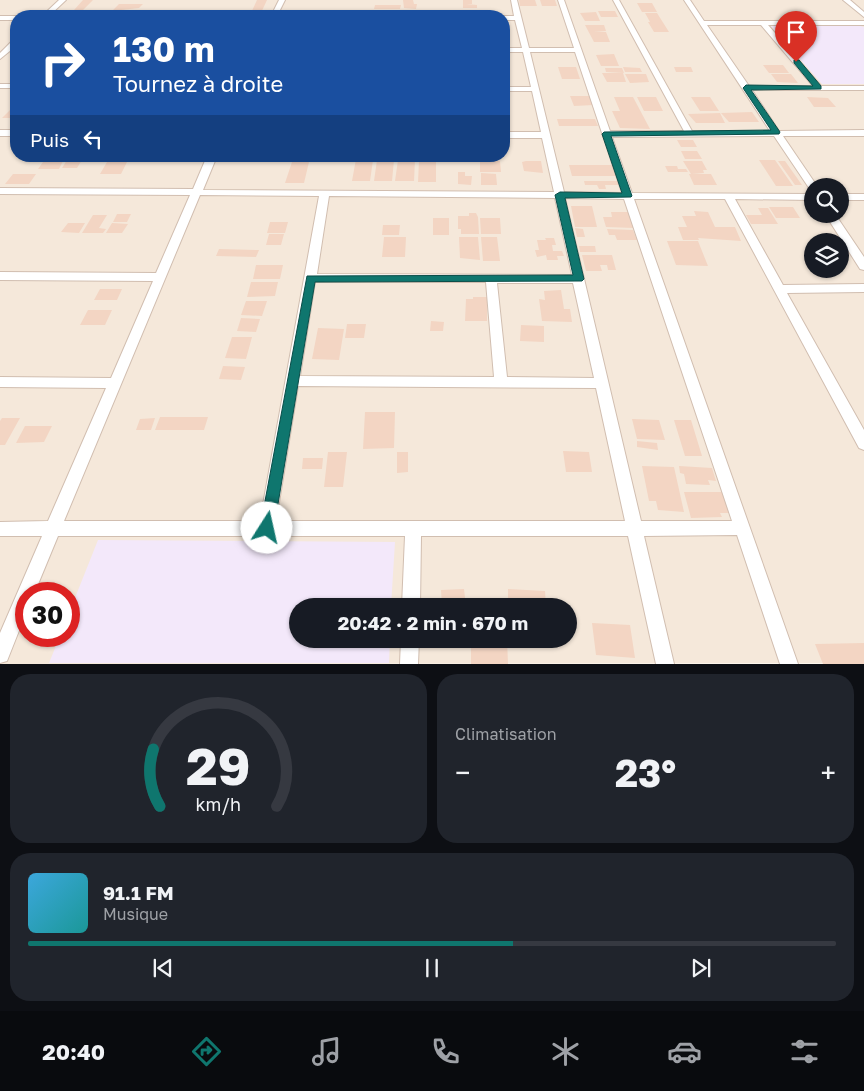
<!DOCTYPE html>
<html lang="fr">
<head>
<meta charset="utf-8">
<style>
  :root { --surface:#171b24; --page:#20242c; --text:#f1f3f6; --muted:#9ea1a6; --line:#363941; --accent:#0f766e }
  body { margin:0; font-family:"Golos Text",sans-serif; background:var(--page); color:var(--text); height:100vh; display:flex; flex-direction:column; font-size:19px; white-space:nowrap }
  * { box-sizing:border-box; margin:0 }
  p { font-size:16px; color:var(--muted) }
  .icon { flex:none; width:28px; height:28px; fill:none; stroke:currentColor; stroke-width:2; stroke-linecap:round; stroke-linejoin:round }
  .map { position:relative; height:664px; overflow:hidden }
  .panel { display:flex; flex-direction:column; gap:10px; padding:10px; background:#0d0f14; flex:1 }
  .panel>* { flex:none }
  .guide { position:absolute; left:10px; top:10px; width:500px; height:152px; border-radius:20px; box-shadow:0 1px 4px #0004; background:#1a4fa0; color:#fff; overflow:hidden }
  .buttons { position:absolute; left:804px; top:178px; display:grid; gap:10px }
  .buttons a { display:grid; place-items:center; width:45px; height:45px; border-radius:50%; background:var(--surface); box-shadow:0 1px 4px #0004; font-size:25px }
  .speed { position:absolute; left:15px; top:582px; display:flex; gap:10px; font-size:25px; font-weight:700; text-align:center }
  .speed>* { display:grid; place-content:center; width:65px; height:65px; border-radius:50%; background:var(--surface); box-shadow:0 1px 4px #0004; line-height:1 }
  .speed .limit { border:8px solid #d22; background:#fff; color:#111 }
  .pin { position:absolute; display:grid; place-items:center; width:42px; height:42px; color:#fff; margin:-51px -21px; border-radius:50% 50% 50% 0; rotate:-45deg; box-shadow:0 0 5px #0007 }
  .pin .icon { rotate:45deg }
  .me { position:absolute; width:55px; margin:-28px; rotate:10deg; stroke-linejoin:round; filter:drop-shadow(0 0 4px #0008) }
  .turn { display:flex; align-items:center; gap:18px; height:105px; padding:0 20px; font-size:22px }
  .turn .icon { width:65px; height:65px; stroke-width:2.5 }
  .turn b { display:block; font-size:35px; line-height:42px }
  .then { display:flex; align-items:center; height:48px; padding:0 20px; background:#0003; gap:10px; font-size:19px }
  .big { font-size:38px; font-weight:700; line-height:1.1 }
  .panel .widget { flex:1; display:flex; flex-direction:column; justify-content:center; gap:8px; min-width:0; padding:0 18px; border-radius:20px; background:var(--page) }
  .panel .dial { align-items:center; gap:0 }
  .dial svg { height:130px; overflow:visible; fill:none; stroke:var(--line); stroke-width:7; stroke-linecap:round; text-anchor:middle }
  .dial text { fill:var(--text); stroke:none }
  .song { display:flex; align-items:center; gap:15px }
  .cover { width:60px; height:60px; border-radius:8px; background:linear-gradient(135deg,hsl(200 70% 55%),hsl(180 70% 35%)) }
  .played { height:5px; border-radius:2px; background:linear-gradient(90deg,var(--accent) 60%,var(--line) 60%) }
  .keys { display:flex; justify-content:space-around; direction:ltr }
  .heat { display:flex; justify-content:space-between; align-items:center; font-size:28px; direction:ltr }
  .panel .tiles { flex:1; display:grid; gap:10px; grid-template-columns:1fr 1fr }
  .widget:last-child { grid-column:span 2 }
  .trip { position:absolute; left:289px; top:598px; width:288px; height:50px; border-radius:25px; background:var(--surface); box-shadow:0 1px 4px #0004; font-weight:700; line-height:50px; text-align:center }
  .menu { display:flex; height:80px; justify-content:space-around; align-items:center; background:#090b0e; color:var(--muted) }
  .menu .icon { width:35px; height:35px }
  .menu .active { color:var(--accent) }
  .menu b { font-size:22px; color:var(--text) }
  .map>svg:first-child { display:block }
  .residential { fill:#f5e8da; fill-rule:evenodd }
  .education { fill:#f3e8fa }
  .building { fill:#f3d5c3 }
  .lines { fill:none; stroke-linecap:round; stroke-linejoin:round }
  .minor-casing { stroke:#d1beb0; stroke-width:2 }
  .minor { fill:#fff; fill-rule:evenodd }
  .route { fill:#0f766e; stroke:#0a4d48 }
</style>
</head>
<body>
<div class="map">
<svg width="864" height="664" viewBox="0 0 864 664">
  <rect width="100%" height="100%" fill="#fdf6ec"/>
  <!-- residential -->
  <path class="residential" d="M 0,0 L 864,0 L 864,663 L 0,664 ZM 16,16 L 504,16 L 504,156 L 16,156 ZM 812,186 L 840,186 L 840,214 L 812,214 ZM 812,241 L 840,241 L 840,269 L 812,269 ZM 26,594 L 69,594 L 69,636 L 26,636 ZM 298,606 L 568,606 L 568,639 L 298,639 Z"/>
  <!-- education -->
  <path class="education" d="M 770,25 L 857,25 L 864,27 L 864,84 L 822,84 Z
    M 98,540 L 395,542 L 391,606 L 298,606 L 298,639 L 390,639 L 389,663 L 49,663 L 60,636 L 69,636 L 69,613 Z"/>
  <!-- building -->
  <path class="building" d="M 83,0 L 93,0 L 83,10 L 74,10 Z
    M 257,0 L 267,0 L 260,15 L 250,15 Z
    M 403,0 L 413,0 L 414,4 L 417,4 L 416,9 L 404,8 Z
    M 463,0 L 472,0 L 472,4 L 466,4 L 477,5 L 477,8 L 463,8 Z
    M 519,0 L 535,0 L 537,6 L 520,6 Z
    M 540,0 L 555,0 L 557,6 L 542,6 Z
    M 637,3 L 652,3 L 657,12 L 642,12 Z
    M 119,4 L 143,4 L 139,8 L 112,11 Z
    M 375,5 L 401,5 L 400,9 L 374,9 Z
    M 598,11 L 615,11 L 618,17 L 601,17 Z
    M 596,12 L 600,21 L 585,21 L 580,13 Z
    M 645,13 L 657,13 L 669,32 L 654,32 L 648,22 L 650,22 Z
    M 585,25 L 604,25 L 606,31 L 594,32 L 606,32 L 610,42 L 594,42 Z
    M 614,54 L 619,66 L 601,66 L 596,55 Z
    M 763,65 L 783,65 L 789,73 L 769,73 Z
    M 558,67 L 576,67 L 580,79 L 562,79 Z
    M 623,67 L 640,68 L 642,72 L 625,72 Z
    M 674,67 L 691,67 L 693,72 L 676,72 Z
    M 605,68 L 622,68 L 624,73 L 606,72 Z
    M 602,73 L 623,73 L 626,82 L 607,82 Z
    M 625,74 L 646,74 L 649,82 L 630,83 Z
    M 771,74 L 791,74 L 798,83 L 777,82 Z
    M 570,96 L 592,96 L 594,105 L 574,106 Z
    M 614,97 L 633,97 L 650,129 L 620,128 L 612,111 L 620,111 Z
    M 637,97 L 656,97 L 663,111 L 644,111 Z
    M 691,97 L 710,97 L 719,111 L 700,111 Z
    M 807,97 L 828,98 L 836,107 L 814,107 Z
    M 10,110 L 16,110 L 16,118 L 2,118 Z
    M 752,112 L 759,122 L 729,122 L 721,113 Z
    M 720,113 L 725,123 L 696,123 L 688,114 Z
    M 557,119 L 595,119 L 598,126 L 559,126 Z
    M 677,140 L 693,140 L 697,147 L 681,147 Z
    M 681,151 L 697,151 L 702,159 L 685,159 Z
    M 356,159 L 373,160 L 370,181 L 352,181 Z
    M 67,160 L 82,160 L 77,168 L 62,168 Z
    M 377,160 L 394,160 L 392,181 L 374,181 Z
    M 398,160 L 415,160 L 414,181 L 395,181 Z
    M 759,160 L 775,160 L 793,186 L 776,186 Z
    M 63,161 L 59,169 L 38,169 L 43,162 Z
    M 419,161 L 436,161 L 436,182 L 418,182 Z
    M 480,161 L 500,161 L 501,172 L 480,172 Z
    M 526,161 L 541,161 L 543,173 L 524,171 L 522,162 Z
    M 683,161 L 702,161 L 707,170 L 703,170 L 704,173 L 692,174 L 711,174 L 717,185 L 694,185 L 689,174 L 691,174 Z
    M 778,161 L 785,161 L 802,185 L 795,185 Z
    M 107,162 L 127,162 L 121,174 L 100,174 Z
    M 292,162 L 309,162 L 304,183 L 285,183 Z
    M 569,165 L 613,165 L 617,176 L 572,176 Z
    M 665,166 L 677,166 L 678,169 L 686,169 L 688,172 L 668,172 Z
    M 458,172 L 465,172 L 465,176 L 472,176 L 471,185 L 458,184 Z
    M 481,173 L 496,174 L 497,185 L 481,185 Z
    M 13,174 L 36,174 L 29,184 L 5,184 Z
    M 584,181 L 619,181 L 621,185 L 605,185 L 606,189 L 599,189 L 597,185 L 585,185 Z
    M 571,206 L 592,206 L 597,227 L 575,227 Z
    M 769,207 L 793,207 L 800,218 L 776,218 Z
    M 758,208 L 768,208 L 778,224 L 751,224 L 746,215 L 762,215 Z
    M 694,211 L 708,212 L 715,227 L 735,227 L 741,241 L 698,238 L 699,240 L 683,240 L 678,227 L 687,227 L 682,216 L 696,216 Z
    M 611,212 L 628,212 L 634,228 L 606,227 L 603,217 L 612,217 Z
    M 469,213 L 476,213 L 478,217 L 479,234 L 461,234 L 461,229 L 458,229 L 458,216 L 469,216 Z
    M 117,214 L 131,214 L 127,222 L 113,222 Z
    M 93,215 L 107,215 L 99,228 L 106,229 L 103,233 L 82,233 Z
    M 433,218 L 449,218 L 449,235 L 433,235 Z
    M 480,218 L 500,218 L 501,234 L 481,234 Z
    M 270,222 L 288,222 L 285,233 L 267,233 Z
    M 68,223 L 85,223 L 79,233 L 61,232 Z
    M 112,223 L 128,224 L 122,233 L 106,233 Z
    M 383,225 L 400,225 L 399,235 L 382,235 Z
    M 575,228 L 583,229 L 585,237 L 577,237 Z
    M 607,229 L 633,230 L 637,240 L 617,240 L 615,235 L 609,235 Z
    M 269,234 L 284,234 L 281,245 L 266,245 Z
    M 384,237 L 406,237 L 405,257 L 382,257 Z
    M 459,237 L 478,237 L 480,260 L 460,258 Z
    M 481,237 L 497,237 L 500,261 L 483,261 Z
    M 545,238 L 554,238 L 556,245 L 552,245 L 553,251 L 562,251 L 564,256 L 557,256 L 558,260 L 547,260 L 546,255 L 537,257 L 535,250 L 539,250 L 537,240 L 546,240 Z
    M 667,241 L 698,241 L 708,266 L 676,265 Z
    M 579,246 L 595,246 L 596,252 L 580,252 Z
    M 219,249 L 259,250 L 256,257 L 216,256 Z
    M 582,255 L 612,255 L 616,270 L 608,270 L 607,265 L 600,265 L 602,271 L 586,271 Z
    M 256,265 L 283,265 L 280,279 L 253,279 Z
    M 251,282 L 278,282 L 275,296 L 247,297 Z
    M 100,289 L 122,289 L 117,300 L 94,300 Z
    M 561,290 L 564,309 L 570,309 L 572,322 L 542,321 L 539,299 L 545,300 L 544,291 Z
    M 473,297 L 487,297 L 487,321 L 465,321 L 466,299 L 473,299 Z
    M 246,301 L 267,301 L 262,316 L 241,315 Z
    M 88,310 L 112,310 L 105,325 L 80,325 Z
    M 241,318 L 260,319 L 256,332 L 237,331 Z
    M 431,321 L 444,322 L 443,331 L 430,331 Z
    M 347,324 L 366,324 L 364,338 L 345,338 Z
    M 521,325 L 544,326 L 544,342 L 520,341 Z
    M 318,328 L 344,329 L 339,360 L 312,359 Z
    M 232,337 L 252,337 L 246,359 L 225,358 Z
    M 223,366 L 245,367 L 241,380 L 219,379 Z
    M 365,412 L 395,412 L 394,448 L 363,449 Z
    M 160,417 L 208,417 L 204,430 L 155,430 Z
    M 2,418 L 20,418 L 5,445 L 0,445 L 0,421 Z
    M 155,418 L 151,430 L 136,430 L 140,419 Z
    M 632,419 L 659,420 L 665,440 L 637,439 Z
    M 674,420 L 691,420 L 702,456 L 685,456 Z
    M 25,426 L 52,426 L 44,442 L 16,443 Z
    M 637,441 L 657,443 L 658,450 L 637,447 Z
    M 563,451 L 589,452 L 592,472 L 566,472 Z
    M 328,452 L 347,452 L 343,487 L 324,487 Z
    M 397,452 L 408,452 L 408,472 L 397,473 Z
    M 303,458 L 323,458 L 322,469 L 302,469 Z
    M 642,466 L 674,467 L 684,512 L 658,510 L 656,501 L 649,501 Z
    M 679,466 L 712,468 L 716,481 L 708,480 L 710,485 L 686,484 L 684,474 L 680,473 Z
    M 684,492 L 722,492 L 729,513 L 720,513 L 722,517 L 691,518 Z
    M 464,589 L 466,606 L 442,606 L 441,590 Z
    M 508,589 L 545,591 L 546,606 L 508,606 Z
    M 592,623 L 630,625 L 635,658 L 596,655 Z
    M 471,639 L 507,639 L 508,664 L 471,664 Z
    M 864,643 L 864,664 L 823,664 L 815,644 Z"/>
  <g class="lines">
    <!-- minor casing -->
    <g class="minor-casing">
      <path id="minor" d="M 59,0 L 66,0 L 49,16 L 42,16 Z
        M 279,0 L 285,0 L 277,16 L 271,16 Z
        M 511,0 L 517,0 L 529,48 L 574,48 L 558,0 L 564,0 L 610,131 L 684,131 L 613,0 L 619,0 L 692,131 L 770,131 L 684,0 L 690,0 L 704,21 L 864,21 L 864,25 L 768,25 L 821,86 L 864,86 L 864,90 L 752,90 L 779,131 L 864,130 L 864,136 L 783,136 L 817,186 L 812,186 L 812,189 L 809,188 L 774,136 L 612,137 L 632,193 L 812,194 L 812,200 L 735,199 L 783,285 L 864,284 L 864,292 L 787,293 L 864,430 L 864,450 L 859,448 L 725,199 L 634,199 L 798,664 L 780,664 L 737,535 L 644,536 L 674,664 L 656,664 L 628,536 L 421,536 L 420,606 L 402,606 L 405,536 L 58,536 L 34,594 L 26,594 L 26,613 L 7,661 L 0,663 L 0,633 L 42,536 L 0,536 L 0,522 L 48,521 L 106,388 L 0,387 L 0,377 L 111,378 L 153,281 L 0,280 L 0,272 L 156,273 L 190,195 L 0,194 L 0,188 L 193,189 L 207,156 L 217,156 L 203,190 L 554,192 L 542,138 L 504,138 L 504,132 L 541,132 L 532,91 L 504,91 L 504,87 L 531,87 L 523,52 L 504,52 L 504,48 L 522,48 L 515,20 L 504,20 L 503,16 L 514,16 ZM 707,25 L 761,25 L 813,86 L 749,86 ZM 530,52 L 575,52 L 622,193 L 564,192 ZM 200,195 L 319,196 L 260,521 L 64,521 ZM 329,196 L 555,198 L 572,275 L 317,274 ZM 565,198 L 624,199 L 732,521 L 641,521 ZM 315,282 L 486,282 L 494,377 L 300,376 ZM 497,283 L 573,283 L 594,378 L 507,377 ZM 298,386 L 596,388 L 625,521 L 276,521 Z
        M 843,0 L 850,0 L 864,12 L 864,17 Z
        M 0,16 L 17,16 L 16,20 L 0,20 Z
        M 13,40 L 16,40 L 16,46 L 0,59 L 0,53 Z
        M 0,84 L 16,84 L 16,88 L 0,88 Z
        M 0,130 L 16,130 L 16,136 L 0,136 Z
        M 840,194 L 864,194 L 864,200 L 840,200 Z
        M 825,214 L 835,214 L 864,257 L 864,270 L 860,269 Z
        M 401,639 L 419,639 L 418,664 L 400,664 Z"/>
    </g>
    <!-- minor -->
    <use href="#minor" class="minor"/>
  </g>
  <!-- route -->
  <path class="route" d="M 794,60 L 799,60 L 821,86 L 821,89 L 751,90 L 780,132 L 779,134 L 611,136 L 632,196 L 631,197 L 565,198 L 584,279 L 582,281 L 315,282 L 274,528 L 272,533 L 267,535 L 262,533 L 260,528 L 307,276 L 573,275 L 555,195 L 560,192 L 622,193 L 602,134 L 604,132 L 771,130 L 743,88 L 746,85 L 813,86 L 794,63 Z"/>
</svg>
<div class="buttons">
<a><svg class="icon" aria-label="search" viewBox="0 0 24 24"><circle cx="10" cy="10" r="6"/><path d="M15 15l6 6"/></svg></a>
<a><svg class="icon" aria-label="layers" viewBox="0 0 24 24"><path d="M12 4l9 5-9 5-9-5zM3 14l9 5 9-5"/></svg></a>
</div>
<div class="speed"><div class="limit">30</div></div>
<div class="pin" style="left:796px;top:62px;background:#d93025"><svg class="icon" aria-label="arrive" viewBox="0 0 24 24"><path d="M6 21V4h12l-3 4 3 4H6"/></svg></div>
<svg class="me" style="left:267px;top:528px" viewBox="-20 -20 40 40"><circle r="19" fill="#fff"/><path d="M0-13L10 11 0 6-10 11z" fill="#0f766e"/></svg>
<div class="trip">20:42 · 2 min · 670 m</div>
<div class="guide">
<div class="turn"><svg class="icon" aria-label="right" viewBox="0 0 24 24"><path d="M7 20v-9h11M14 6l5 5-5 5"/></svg><div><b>130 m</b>Tournez à droite</div></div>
<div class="then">Puis<svg class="icon" aria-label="left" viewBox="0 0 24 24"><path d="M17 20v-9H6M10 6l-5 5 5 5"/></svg></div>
</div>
</div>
<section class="panel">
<div class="tiles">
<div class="widget dial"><svg viewBox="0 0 100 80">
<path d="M14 69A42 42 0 1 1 86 69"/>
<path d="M14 69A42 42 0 0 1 10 34" stroke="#0f766e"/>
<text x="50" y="56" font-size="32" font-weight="700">29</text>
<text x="50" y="72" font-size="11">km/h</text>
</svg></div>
<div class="widget"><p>Climatisation</p>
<div class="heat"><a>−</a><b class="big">23°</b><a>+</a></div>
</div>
<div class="widget">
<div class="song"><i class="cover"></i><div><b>91.1 FM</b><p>Musique</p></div></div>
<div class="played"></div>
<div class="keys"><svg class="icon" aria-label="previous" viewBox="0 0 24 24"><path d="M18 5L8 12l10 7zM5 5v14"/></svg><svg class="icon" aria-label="pause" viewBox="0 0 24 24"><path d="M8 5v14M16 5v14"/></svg><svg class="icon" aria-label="next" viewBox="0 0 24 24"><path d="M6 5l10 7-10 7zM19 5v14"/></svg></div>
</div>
</div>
</section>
<nav class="menu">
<b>20:40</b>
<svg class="icon active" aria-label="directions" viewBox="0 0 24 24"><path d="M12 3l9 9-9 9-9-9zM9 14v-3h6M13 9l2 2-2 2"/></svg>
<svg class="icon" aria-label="music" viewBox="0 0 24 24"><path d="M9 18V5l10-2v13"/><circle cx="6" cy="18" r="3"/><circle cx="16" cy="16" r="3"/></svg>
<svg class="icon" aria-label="phone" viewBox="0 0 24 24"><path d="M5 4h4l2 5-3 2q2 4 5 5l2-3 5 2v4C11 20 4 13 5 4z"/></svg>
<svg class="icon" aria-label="climate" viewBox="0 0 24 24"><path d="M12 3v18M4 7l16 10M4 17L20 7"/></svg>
<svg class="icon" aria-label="car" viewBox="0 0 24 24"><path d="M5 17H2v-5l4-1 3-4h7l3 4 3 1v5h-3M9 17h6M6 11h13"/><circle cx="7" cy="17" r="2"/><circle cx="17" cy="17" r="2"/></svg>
<svg class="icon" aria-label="filters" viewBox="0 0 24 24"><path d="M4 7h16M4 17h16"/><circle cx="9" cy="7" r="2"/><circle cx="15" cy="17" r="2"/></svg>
</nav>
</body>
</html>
